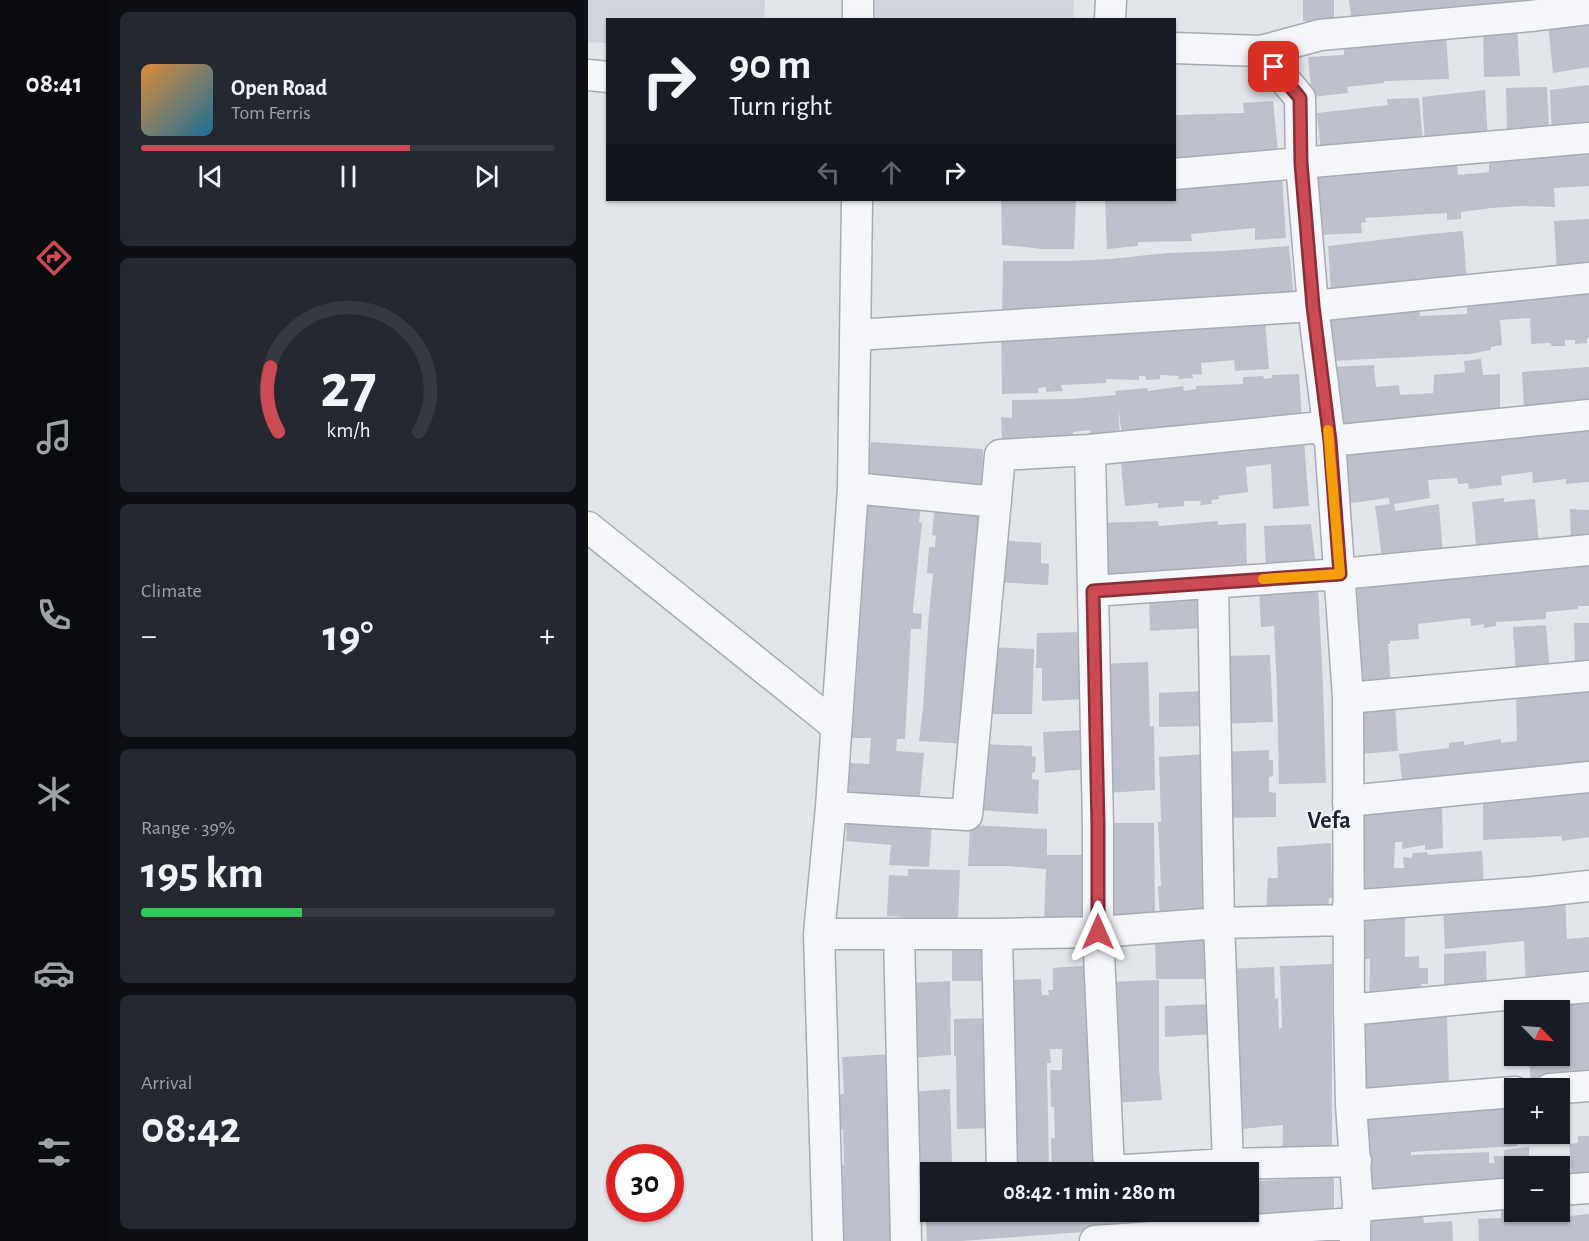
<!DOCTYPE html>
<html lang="en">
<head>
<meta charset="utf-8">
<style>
  :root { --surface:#171b24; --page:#242831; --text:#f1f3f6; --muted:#9ea1a6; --line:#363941; --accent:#cc4a54 }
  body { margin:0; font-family:"Alegreya Sans",sans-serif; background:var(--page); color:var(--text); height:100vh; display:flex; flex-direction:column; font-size:22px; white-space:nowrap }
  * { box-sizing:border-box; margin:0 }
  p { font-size:20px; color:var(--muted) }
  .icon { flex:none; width:33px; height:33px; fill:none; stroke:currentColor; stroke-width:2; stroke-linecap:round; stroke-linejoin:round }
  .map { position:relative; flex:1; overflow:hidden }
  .sheet { display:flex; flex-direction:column; gap:12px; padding:12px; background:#0d0f14; width:480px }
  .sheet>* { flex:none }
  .guide { position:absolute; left:18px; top:18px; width:570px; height:183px; border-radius:0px; box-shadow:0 2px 4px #0004; background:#171b24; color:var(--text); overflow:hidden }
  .needle { width:39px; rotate:115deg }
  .controls { position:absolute; left:916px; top:1000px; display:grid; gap:12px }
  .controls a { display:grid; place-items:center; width:66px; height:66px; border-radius:0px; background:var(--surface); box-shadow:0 2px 4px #0004; font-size:30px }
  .speed { position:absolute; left:18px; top:1144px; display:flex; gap:12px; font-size:30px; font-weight:700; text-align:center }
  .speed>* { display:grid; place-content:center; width:78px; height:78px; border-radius:50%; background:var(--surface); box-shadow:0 2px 4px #0004; line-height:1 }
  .speed .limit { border:9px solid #d22; background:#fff; color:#111 }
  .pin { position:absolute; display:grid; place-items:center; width:51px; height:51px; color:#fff; margin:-26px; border-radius:12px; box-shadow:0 3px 9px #0006 }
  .me { position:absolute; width:66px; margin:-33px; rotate:0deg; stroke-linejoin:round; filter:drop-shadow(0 0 4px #0008) }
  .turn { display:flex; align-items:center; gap:21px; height:126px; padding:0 24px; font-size:27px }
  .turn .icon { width:78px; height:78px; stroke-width:2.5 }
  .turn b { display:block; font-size:42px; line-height:51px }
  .lanes { display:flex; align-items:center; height:57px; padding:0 24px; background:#0003; justify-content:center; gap:30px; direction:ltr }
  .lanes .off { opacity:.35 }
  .big { font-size:45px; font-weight:700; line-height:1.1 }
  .sheet .card { flex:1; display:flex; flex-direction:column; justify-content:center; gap:9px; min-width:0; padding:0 21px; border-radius:9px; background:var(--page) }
  .sheet .dial { align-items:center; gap:0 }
  .dial svg { height:156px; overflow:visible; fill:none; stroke:var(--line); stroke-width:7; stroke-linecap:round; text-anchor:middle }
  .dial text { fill:var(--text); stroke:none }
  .song { display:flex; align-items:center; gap:18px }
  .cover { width:72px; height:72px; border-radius:9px; background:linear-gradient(135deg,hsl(30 70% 55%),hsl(200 70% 35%)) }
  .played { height:6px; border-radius:3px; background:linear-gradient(90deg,var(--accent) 65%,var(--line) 65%) }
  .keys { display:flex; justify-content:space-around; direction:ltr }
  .heat { display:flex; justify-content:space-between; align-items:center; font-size:33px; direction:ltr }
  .charge { height:9px; border-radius:4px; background:linear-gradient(90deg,#34c759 39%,var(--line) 0) }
  .trip { position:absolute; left:332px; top:1162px; width:339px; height:60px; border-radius:0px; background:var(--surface); box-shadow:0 2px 4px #0004; font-weight:700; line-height:60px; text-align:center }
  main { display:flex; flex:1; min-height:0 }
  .tab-bar { display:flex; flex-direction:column; width:108px; justify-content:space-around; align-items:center; background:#090b0e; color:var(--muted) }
  .tab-bar .icon { width:42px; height:42px }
  .tab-bar .selected { color:var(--accent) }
  .tab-bar b { font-size:27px; color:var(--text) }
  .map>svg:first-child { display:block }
  .built { fill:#d0d4dc }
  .building { fill:#bcc0ca }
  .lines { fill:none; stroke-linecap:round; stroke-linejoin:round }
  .street-casing { stroke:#a7abb4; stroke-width:33 }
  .street { stroke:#f5f6f9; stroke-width:30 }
  .route-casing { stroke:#853037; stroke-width:15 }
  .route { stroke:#cc4a54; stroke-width:10 }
  .slow { stroke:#f59e0b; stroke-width:10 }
  .labels { text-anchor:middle; stroke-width:4.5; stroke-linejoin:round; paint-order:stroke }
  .district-label { font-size:24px; font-weight:bold; fill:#1d2233; stroke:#f2f4f8 }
</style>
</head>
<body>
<main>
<nav class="tab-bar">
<b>08:41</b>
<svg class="icon selected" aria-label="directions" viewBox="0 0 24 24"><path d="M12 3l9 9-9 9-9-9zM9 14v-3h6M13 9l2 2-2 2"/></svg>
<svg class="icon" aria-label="music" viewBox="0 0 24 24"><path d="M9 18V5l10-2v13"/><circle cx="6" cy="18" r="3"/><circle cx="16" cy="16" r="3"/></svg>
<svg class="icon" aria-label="phone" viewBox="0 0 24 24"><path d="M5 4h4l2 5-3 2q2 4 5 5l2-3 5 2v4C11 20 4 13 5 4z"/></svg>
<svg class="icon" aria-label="climate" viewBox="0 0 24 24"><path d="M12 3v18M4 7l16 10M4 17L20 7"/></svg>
<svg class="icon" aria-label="car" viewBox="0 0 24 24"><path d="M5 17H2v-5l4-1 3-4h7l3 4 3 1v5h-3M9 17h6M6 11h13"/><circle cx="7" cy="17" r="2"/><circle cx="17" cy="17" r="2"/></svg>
<svg class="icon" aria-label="filters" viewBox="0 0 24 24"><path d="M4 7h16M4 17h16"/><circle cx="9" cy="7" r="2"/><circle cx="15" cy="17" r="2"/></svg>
</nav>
<section class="sheet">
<div class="card">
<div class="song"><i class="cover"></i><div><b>Open Road</b><p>Tom Ferris</p></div></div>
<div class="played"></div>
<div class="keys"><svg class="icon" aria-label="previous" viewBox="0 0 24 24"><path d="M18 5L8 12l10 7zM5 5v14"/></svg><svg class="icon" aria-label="pause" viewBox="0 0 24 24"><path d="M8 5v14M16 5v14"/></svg><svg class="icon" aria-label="next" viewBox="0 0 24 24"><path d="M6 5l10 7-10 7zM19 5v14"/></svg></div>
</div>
<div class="card dial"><svg viewBox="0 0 100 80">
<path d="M14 69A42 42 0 1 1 86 69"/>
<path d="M14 69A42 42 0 0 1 10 36" stroke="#cc4a54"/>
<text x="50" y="56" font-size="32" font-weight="700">27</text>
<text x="50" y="72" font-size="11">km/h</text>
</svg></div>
<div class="card"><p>Climate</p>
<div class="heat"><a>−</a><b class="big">19°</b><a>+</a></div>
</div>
<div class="card"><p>Range · 39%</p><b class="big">195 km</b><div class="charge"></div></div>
<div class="card"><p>Arrival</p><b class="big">08:42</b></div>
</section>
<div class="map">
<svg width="1001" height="1241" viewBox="0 0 1001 1241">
  <rect width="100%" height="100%" fill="#e2e5ea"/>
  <!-- built -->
  <path class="built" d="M 0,0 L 177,0 L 176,19 L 20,20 L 19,43 L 0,42 Z
    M 282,0 L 486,0 L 485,20 L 282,19 Z"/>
  <!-- building -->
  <path class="building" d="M 715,0 L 746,0 L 746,21 L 715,21 Z
    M 761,0 L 971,0 L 829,12 L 763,16 Z
    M 1001,20 L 1001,67 L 965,73 L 960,24 Z
    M 929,24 L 932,76 L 896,77 L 895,29 Z
    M 858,33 L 861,79 L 796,81 L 796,83 L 759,87 L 760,93 L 724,97 L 720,57 L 756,55 L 756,41 Z
    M 1001,85 L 1001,130 L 964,134 L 962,90 Z
    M 959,87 L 961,133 L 919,135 L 918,88 Z
    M 897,90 L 900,139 L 837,143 L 834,97 Z
    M 831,98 L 835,143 L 733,152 L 729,113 L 800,105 L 799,99 Z
    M 685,101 L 690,152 L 586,165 L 586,115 L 656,113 L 655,103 Z
    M 1001,150 L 1001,186 L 966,188 L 967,207 L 936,206 L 903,208 L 873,212 L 873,219 L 859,220 L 859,213 L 777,218 L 778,222 L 773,223 L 774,233 L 732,235 L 728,176 L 869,161 L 870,175 L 901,172 L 901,156 Z
    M 694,176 L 698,238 L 667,240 L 667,228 L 603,234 L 604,241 L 550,242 L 550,246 L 519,249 L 517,200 L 586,200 L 586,183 Z
    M 413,200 L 488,200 L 486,249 L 455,249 L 414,245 Z
    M 1001,219 L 1001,270 L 969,273 L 966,221 Z
    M 875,231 L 879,282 L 743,292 L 740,246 L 842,234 Z
    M 701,246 L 706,297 L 414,315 L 415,261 L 480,261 L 523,259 L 579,253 L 636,251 Z
    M 1001,291 L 1001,338 L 999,338 L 999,343 L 987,344 L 987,340 L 977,340 L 977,346 L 964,346 L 962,343 L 943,344 L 942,318 L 912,320 L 914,345 L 903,347 L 903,350 L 881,354 L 741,361 L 738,315 L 831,306 L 832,316 L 879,314 L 879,300 Z
    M 677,321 L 681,369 L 647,371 L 646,360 L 613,363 L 614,375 L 604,374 L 605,378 L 590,379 L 591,376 L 572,375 L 572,379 L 558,380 L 557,376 L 551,376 L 551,380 L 518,379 L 518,383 L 473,385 L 475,391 L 458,392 L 458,387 L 450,388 L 451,393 L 414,394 L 413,335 Z
    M 893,359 L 895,375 L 912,374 L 912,412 L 747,429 L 743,367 L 786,365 L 788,387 L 811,385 L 812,395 L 845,393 L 846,375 L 877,372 L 876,361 Z
    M 1001,367 L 1001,405 L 936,410 L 934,372 Z
    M 711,374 L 714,420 L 534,434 L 530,408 L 532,435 L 502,438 L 502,430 L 485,432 L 485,442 L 414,441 L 413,417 L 424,418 L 424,400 L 484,399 L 528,395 L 527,391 L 559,388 L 560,391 L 595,386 L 596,391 L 608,389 L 608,386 L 655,384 L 655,377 L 675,376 L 676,379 L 684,378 L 684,375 Z
    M 1001,423 L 1001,482 L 978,484 L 978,479 L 945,483 L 944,472 L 913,476 L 914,485 L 881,489 L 880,483 L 870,484 L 869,478 L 840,480 L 842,498 L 806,504 L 807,511 L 851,504 L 855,557 L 836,559 L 835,550 L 811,555 L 795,565 L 787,506 L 802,504 L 801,498 L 755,504 L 750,451 Z
    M 716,440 L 721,506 L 685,509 L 683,464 L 658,467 L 660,492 L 630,496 L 631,499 L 623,500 L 624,504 L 612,505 L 613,501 L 596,501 L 596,506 L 570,508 L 570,503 L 537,506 L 532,454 Z
    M 283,442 L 395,449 L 394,491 L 279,485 Z
    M 916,498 L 916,502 L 947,499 L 951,547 L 889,554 L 884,502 Z
    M 280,501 L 333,506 L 331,522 L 334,523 L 325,609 L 325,613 L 334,614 L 333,629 L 323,629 L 317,739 L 309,739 L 308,751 L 336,753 L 331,805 L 259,801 L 261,763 L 281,764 L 283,738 L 263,738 L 269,674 L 275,544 Z
    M 347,505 L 391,510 L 387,549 L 391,550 L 378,744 L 331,741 L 335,708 L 341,613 L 345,574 L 339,573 L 341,547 L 347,547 L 348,536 L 344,535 Z
    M 982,509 L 1001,510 L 1001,541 L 983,543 Z
    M 570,521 L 571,526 L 630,521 L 630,525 L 658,523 L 659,569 L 513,583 L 512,523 Z
    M 723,524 L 728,568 L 678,571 L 676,526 Z
    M 409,540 L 453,543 L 453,563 L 461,564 L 460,585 L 405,582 Z
    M 1001,566 L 1001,606 L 990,606 L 990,609 L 958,612 L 958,619 L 908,622 L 908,626 L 896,628 L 896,624 L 883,626 L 882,618 L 830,624 L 831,639 L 802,641 L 802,644 L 800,644 L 803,686 L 767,690 L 766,589 L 863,577 Z
    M 730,584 L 735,687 L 738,783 L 691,784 L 689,689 L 686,626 L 673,627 L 671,591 Z
    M 612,593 L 614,628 L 562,631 L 561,596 Z
    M 986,623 L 1001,623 L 1001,667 L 987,667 Z
    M 958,625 L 962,672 L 928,674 L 925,627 Z
    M 497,632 L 498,699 L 454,701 L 454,668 L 448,668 L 449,633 Z
    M 399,647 L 446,649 L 444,714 L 395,714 Z
    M 682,655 L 685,722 L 635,724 L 636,656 Z
    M 560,662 L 562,726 L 566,726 L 567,790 L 517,793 L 514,664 Z
    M 1001,686 L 1001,772 L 815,789 L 811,754 L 861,748 L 861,743 L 876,741 L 876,745 L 913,739 L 913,743 L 929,741 L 928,691 Z
    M 616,691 L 616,726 L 571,727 L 571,693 Z
    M 807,704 L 810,751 L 771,754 L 769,708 Z
    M 497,730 L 498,769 L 457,773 L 455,732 Z
    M 394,744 L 444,746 L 444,756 L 448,757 L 447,772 L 444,773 L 444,779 L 451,780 L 450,814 L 390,810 Z
    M 681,750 L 681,760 L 685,760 L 685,776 L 681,777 L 681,792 L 688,793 L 688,817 L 638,818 L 636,752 Z
    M 619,754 L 621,916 L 572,918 L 570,886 L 573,886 L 570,822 L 573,822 L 571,757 Z
    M 1001,790 L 1001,837 L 974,841 L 973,836 L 895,840 L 895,801 Z
    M 854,807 L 855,848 L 837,850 L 837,845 L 814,849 L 814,842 L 807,842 L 806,868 L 816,868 L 815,857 L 824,858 L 825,853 L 839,852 L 840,855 L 894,851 L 896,888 L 772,899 L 770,848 L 776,849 L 777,841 L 771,841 L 770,811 Z
    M 259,815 L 344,822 L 341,867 L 301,865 L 303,845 L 258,841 Z
    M 517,823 L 566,823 L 567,919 L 521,920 Z
    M 382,825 L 459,829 L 459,855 L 501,855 L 503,924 L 456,923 L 458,869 L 418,866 L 380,866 Z
    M 743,843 L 744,898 L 741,898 L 740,910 L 678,912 L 680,878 L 690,878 L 689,847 Z
    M 320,869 L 372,870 L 370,924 L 315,923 L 315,917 L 299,916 L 301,875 L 320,876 Z
    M 977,897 L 979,939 L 1001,937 L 1001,980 L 938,985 L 936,941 L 857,949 L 855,907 Z
    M 817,912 L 817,957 L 831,956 L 831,968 L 840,968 L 840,984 L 833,984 L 833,997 L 781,1000 L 782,959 L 774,959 L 773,916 Z
    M 620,936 L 624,979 L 568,979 L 567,938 Z
    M 364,944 L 403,945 L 404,981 L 364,981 Z
    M 898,951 L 899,991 L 856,994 L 856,954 Z
    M 744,964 L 744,1155 L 694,1157 L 695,1125 L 644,1130 L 639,969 L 686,967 L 687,999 L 690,998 L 691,1029 L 694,1028 L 692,966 Z
    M 505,965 L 512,1172 L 464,1173 L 463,1138 L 467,1138 L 466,1107 L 463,1107 L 462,1070 L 474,1070 L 474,1049 L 462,1049 L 463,1063 L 459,1063 L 461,1173 L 422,1173 L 420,980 L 453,979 L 454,995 L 461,995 L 460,990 L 465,990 L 465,968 Z
    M 571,980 L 571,1068 L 574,1100 L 526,1103 L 520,982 Z
    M 362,981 L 363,1055 L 322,1058 L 322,983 Z
    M 1001,1000 L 1001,1078 L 942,1082 L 942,1056 L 972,1056 L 972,1011 L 939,1011 L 939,1005 Z
    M 626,1004 L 627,1034 L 577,1037 L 577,1006 Z
    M 859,1014 L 861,1090 L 775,1097 L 773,1019 Z
    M 404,1018 L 407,1128 L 369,1129 L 368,1056 L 366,1056 L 366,1019 Z
    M 306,1054 L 308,1241 L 256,1241 L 254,1165 L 256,1165 L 255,1129 L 248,1130 L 247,1095 L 256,1094 L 254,1057 Z
    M 362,1089 L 364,1162 L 325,1164 L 323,1092 Z
    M 978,1098 L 980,1139 L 929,1142 L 929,1146 L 823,1152 L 823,1155 L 901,1152 L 901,1163 L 906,1163 L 906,1156 L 916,1156 L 916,1150 L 941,1147 L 941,1167 L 927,1167 L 927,1187 L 781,1198 L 779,1118 L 927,1104 L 927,1134 L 972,1134 L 972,1099 Z
    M 990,1136 L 1001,1136 L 1001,1180 L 984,1181 L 981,1144 L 990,1143 Z
    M 697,1172 L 746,1172 L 746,1212 L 659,1218 L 660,1182 L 697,1179 Z
    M 337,1202 L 342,1202 L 342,1212 L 627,1212 L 628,1222 L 374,1241 L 339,1241 Z
    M 972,1202 L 974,1202 L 974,1217 L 1001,1214 L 1001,1241 L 891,1241 L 890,1219 L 913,1218 L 913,1206 L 927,1206 L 927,1212 L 972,1212 Z
    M 834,1209 L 836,1223 L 864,1221 L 865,1241 L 779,1241 L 779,1212 Z"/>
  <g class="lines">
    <!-- street casing -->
    <g class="street-casing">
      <path id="street" d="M 270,0 L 270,20
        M 522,20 L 523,0
        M 586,48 L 673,51 L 712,98 L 713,163 L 725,306 L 742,441 L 760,698 L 761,1010 L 763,1105 L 770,1206 L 767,1223 L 767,1241
        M 673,51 L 732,35 L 942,16 L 1001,9
        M 0,75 L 20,77
        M 586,174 L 1001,138
        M 268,335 L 725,306 L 1001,278
        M 502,450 L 510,826 L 510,932 L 521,1171 L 640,1164 L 768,1161
        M 265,488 L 408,502
        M 0,527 L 248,726
        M 625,583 L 631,923 L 640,1164
        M 505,591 L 752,574 L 1001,550
        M 760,698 L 1001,676
        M 760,801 L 1001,777
        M 243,807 L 379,815 L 412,455 L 502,450 L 734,427 L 742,441 L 1001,415
        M 760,906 L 946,892 L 1001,886
        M 231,934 L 409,934 L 510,932 L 631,923 L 759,920
        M 311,934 L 318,1241
        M 409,934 L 414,1173
        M 761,1010 L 1001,987
        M 962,1089 L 1001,1086
        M 763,1105 L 927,1092
        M 972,1190 L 1001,1188
        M 770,1206 L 927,1193
        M 240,1241 L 231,934 L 243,807 L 265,488 L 269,200
        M 507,1241 L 767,1223"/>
    </g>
    <!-- street -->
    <use href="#street" class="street"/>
  </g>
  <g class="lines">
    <!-- route casing -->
    <g class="route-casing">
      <path id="route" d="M 510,932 L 510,826 L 505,591 L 752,574 L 742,441 L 725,306 L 713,163 L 712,98 L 686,67"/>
    </g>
    <!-- route -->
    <use href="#route" class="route"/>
    <!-- slow -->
    <path class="slow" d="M 675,579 L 752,574 L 740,430"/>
  </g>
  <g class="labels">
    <!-- district labels -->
    <g class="district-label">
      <text x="741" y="828">Vefa</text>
    </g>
  </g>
</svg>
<div class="controls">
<a><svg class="needle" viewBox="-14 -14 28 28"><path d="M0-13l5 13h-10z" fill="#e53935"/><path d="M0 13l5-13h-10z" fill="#9ea1a6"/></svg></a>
<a>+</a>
<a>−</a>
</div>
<div class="speed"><div class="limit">30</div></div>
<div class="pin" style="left:686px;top:67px;background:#d93025"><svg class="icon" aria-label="arrive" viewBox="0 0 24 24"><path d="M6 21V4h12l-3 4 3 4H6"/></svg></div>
<svg class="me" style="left:510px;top:932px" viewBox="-20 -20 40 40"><path d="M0-17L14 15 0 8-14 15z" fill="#cc4a54" stroke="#fff" stroke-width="4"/></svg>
<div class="trip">08:42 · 1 min · 280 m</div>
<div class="guide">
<div class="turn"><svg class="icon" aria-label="right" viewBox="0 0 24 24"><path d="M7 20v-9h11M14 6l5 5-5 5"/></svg><div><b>90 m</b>Turn right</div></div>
<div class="lanes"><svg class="icon off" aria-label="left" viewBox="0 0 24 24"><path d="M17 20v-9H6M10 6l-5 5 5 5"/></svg><svg class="icon off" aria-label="ahead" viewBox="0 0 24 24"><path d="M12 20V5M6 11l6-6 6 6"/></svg><svg class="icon" aria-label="right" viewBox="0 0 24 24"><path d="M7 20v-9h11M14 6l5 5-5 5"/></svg></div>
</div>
</div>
</main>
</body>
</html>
